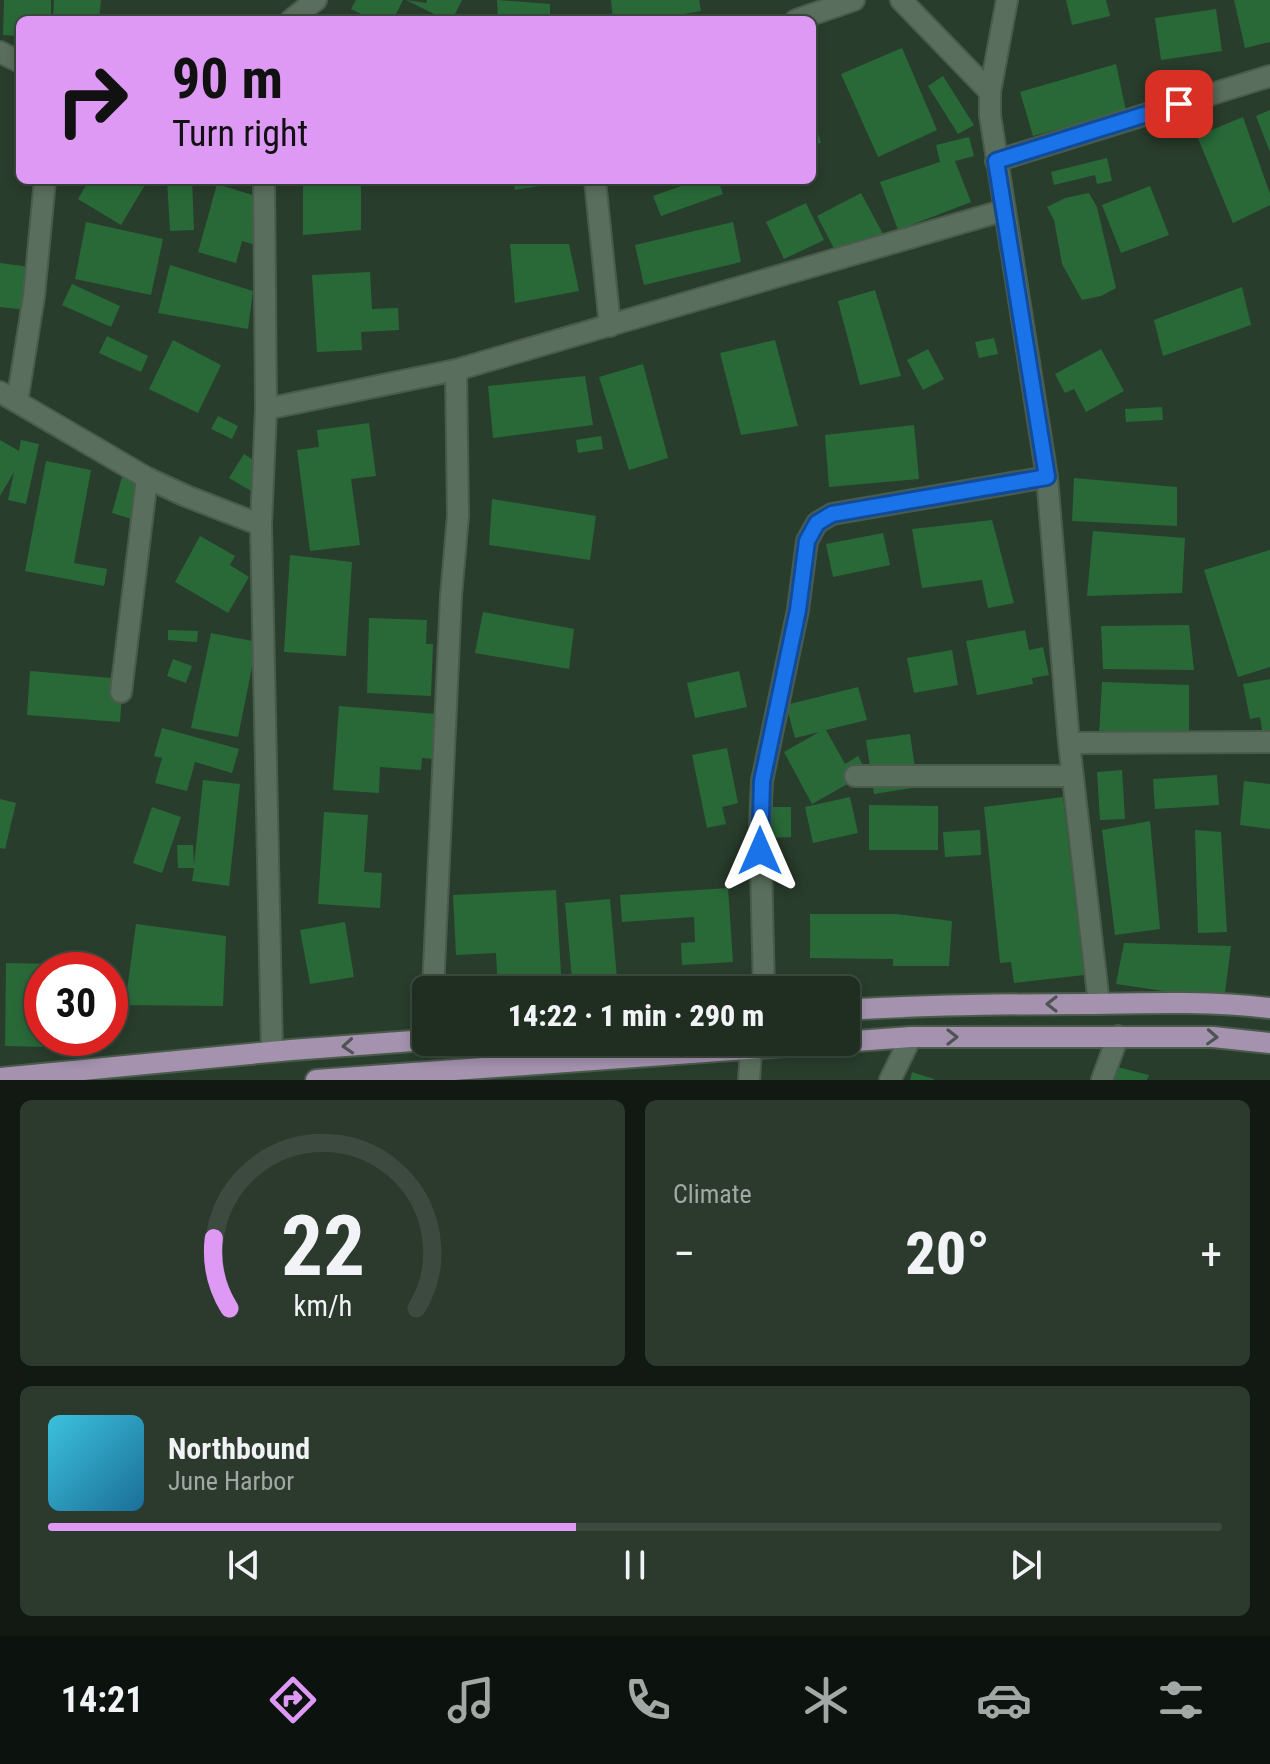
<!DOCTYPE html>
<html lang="en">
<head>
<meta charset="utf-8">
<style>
  :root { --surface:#1f2e21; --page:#2c3a2e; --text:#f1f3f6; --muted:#a1a8a5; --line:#3c4a3f; --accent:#dd99f4 }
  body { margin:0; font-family:"Roboto Condensed",sans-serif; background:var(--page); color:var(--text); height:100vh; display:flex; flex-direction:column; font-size:30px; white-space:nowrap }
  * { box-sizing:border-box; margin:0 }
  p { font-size:26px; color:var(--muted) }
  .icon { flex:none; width:44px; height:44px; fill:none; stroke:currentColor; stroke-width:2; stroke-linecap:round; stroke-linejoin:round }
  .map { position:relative; height:1080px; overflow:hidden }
  .side { display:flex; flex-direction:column; gap:20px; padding:20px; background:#111912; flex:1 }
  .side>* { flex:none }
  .guide { position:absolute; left:16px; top:16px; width:800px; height:168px; border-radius:12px; box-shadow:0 4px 12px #0003,0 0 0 2px var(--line); background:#dd99f4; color:#111; overflow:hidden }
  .speed { position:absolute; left:24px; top:952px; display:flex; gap:16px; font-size:40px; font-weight:700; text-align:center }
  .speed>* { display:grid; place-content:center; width:104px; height:104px; border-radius:50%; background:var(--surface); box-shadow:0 4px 12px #0003,0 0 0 2px var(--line); line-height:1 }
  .speed .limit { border:12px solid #d22; background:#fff; color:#111 }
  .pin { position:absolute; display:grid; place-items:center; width:68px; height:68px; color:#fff; margin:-34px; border-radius:16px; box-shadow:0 4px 12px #0006 }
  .me { position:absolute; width:88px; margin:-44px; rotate:0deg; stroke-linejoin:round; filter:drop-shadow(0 0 6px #0008) }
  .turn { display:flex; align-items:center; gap:28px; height:168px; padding:0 24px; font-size:36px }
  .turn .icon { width:104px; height:104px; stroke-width:2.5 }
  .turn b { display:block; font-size:56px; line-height:68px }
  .big { font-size:60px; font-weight:800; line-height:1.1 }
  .side .tile { flex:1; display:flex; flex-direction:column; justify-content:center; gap:12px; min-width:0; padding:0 28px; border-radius:12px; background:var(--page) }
  .side .dial { align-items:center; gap:0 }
  .dial svg { height:208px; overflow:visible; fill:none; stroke:var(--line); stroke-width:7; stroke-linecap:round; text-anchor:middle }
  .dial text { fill:var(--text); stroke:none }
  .song { display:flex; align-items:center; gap:24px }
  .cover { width:96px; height:96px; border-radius:12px; background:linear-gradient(135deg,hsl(190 70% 55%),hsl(200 70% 35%)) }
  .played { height:8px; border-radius:4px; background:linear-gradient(90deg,var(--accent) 45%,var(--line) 45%) }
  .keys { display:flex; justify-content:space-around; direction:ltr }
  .heat { display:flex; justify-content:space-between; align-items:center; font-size:44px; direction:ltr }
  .side .tiles { flex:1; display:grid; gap:20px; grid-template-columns:1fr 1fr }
  .tile:last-child { grid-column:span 2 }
  .trip { position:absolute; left:412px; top:976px; width:448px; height:80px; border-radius:12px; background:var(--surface); box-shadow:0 4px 12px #0003,0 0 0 2px var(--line); font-weight:800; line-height:80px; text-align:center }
  .tab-bar { display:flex; height:128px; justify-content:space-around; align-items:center; background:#0c120d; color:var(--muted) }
  .tab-bar .icon { width:56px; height:56px }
  .tab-bar .on { color:var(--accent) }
  .tab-bar b { font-size:36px; color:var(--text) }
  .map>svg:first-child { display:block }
  .building { fill:#296938 }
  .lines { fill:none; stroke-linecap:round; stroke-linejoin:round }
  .minor-casing { stroke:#4a5b4c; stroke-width:24 }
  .major-casing { stroke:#4a5b4c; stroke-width:24 }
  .minor { stroke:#596e5c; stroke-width:20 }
  .major { stroke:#a492af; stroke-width:20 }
  .oneway { stroke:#4e5454 }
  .route-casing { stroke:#114b97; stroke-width:20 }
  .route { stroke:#1a73e8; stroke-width:14 }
</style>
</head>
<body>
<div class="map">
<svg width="1270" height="1080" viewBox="0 0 1270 1080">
  <rect width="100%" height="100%" fill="#293d2c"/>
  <!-- building -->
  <path class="building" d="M 4,0 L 51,0 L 51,20 L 20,20 L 20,36 L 3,35 Z
    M 54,0 L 101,0 L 99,20 L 53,20 Z
    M 356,0 L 403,0 L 393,20 L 373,20 L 351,9 Z
    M 406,0 L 426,3 L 427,0 L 462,0 L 452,20 L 446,20 Z
    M 497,0 L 550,4 L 550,20 L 498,20 Z
    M 611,0 L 699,0 L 701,11 L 650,20 L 613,20 Z
    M 1066,0 L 1106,0 L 1110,16 L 1072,25 Z
    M 1234,0 L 1270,0 L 1270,42 L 1245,48 Z
    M 1216,9 L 1222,51 L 1161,60 L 1155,18 Z
    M 902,48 L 937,130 L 878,157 L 841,74 Z
    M 1116,64 L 1126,111 L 1033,136 L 1020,92 Z
    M 943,76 L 974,125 L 958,134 L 928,86 Z
    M 1270,110 L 1270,152 L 1256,116 Z
    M 812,115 L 821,143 L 812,144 Z
    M 1243,117 L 1270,194 L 1270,205 L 1233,223 L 1197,136 Z
    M 969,137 L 974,156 L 955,161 L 971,202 L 898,230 L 880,182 L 940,162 L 936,145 Z
    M 1107,158 L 1112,181 L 1097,184 L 1095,175 L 1054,185 L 1051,172 Z
    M 89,180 L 112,181 L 148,180 L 121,225 L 78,199 Z
    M 167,180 L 192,180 L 194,230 L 170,231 Z
    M 303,180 L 361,180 L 361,230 L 303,235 Z
    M 513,180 L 564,180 L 564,182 L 515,190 Z
    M 698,180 L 718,180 L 723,194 L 661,216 L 653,196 Z
    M 217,184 L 269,200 L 256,245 L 242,241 L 236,263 L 198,252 Z
    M 1150,186 L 1169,235 L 1121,253 L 1102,205 Z
    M 861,193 L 883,234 L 839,258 L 817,216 Z
    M 1089,193 L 1097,207 L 1116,288 L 1101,296 L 1082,300 L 1062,264 L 1054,220 L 1047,207 L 1065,198 Z
    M 806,203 L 824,240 L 784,259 L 766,222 Z
    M 86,222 L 163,239 L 151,295 L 75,279 Z
    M 733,222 L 741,262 L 644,285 L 635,245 Z
    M 510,244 L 569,244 L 579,291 L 515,303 Z
    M 0,263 L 30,267 L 26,310 L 0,307 Z
    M 170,265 L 253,291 L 248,329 L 158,313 Z
    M 370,272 L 372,309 L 398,308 L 399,330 L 361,332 L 362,350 L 317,352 L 312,275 Z
    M 72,284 L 120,306 L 111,327 L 62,305 Z
    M 1242,287 L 1251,325 L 1163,356 L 1154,320 Z
    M 875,290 L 901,376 L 860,385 L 838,301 Z
    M 107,336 L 148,356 L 141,372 L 99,353 Z
    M 994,338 L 998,354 L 979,358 L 975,342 Z
    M 173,340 L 221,365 L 198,413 L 149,389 Z
    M 775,340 L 798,426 L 741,435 L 720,353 Z
    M 928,349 L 944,379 L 923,390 L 907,360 Z
    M 1101,349 L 1124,391 L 1086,412 L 1074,389 L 1065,393 L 1055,374 Z
    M 643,364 L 668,458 L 629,470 L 599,377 Z
    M 585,376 L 593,425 L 493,438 L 488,386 Z
    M 1162,407 L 1163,420 L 1126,422 L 1125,409 Z
    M 218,416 L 238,426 L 232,439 L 211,429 Z
    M 369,423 L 376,476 L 351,479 L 360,545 L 310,551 L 297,450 L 319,447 L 317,430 Z
    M 914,425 L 919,479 L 829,487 L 825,435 Z
    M 601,436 L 603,449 L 578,453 L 576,440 Z
    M 0,440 L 19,451 L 21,440 L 39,444 L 26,504 L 8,500 L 14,472 L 0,496 Z
    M 244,454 L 267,469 L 253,492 L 229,478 Z
    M 46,461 L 91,470 L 74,563 L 107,569 L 104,586 L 25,571 Z
    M 122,477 L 145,483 L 135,520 L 112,513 Z
    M 1074,478 L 1177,487 L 1177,526 L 1072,521 Z
    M 492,499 L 596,516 L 590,560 L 489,545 Z
    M 992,520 L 1014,603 L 988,608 L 982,580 L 922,588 L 912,529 Z
    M 1093,531 L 1185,538 L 1182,593 L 1087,596 Z
    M 883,533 L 890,565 L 833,577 L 826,544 Z
    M 200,536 L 235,556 L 230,565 L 249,577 L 228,613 L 175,582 Z
    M 1270,550 L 1270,667 L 1238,677 L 1204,570 Z
    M 290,555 L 352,562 L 346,656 L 284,652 Z
    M 483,612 L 574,629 L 569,669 L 475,653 Z
    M 369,618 L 427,620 L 426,644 L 433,644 L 431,696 L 367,693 Z
    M 1189,625 L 1194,670 L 1103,669 L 1101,626 Z
    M 168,630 L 198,631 L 197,642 L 168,640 Z
    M 1025,630 L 1029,650 L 1043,647 L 1049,675 L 1032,678 L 1033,684 L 977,695 L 966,641 Z
    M 211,633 L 257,642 L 238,737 L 191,728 Z
    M 952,650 L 958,685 L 914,693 L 907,658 Z
    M 173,659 L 192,666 L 186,683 L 167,676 Z
    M 30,671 L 123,679 L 120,722 L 27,715 Z
    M 739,671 L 747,707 L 695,718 L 687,683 Z
    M 1270,679 L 1270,740 L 1264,741 L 1260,717 L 1250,719 L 1243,684 Z
    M 1102,682 L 1189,685 L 1189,734 L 1099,735 Z
    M 858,687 L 867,720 L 826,730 L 845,764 L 858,756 L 867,773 L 812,804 L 784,752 L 819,732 L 795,738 L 786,705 Z
    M 339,706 L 437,714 L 434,759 L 422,758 L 421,770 L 380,767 L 379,793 L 333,790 Z
    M 162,728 L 239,749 L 232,773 L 195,762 L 187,791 L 155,783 L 162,758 L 154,756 Z
    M 910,734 L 918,787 L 874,794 L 866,740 Z
    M 727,748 L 738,803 L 722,807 L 726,824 L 707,828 L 692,755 Z
    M 1122,770 L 1125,819 L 1100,820 L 1097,772 Z
    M 1217,775 L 1219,805 L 1155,809 L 1153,779 Z
    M 203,780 L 240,784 L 229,886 L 192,881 L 194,868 L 178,868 L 177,845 L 193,845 L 194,865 Z
    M 1244,781 L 1270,784 L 1270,829 L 1240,825 Z
    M 850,797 L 858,833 L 813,843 L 805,807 Z
    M 1063,797 L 1084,975 L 1014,983 L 1011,962 L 1000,963 L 984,807 Z
    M 0,799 L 16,803 L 5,849 L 0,848 Z
    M 869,805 L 938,806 L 938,850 L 869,850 Z
    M 152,807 L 181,817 L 162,873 L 133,863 Z
    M 771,807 L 791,807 L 791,837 L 772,838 Z
    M 324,812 L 368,815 L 364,872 L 382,873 L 380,908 L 318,904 Z
    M 1150,821 L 1160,929 L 1115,935 L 1102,830 Z
    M 980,830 L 981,855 L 945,857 L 943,832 Z
    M 1195,830 L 1221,832 L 1227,932 L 1198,933 Z
    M 728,888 L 733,962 L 682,965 L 681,943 L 695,942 L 694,917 L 622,922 L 620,895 Z
    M 556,890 L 562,990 L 498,990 L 496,953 L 456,955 L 453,895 Z
    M 610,899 L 618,990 L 573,990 L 565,903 Z
    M 810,914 L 896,914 L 952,921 L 949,966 L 893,966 L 893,959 L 810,958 Z
    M 345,922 L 354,977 L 310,984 L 300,930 Z
    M 136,924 L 226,936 L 223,1006 L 125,1005 Z
    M 1124,943 L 1231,946 L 1224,1000 L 1116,984 Z
    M 56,958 L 106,959 L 106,970 L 42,970 L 42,1038 L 105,1038 L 105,1042 L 48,1042 L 47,1047 L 5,1046 L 6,963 L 55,964 Z
    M 1113,1066 L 1149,1075 L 1147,1080 L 1109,1080 Z
    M 912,1072 L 934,1079 L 934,1080 L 910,1080 Z"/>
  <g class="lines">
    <!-- minor casing -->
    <g class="minor-casing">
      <path id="minor" d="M 901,0 L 990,92
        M 1007,0 L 990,92 L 990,115 L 1047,477 L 1069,743 L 1099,1004
        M 291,20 L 316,0
        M 796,20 L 854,0
        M 0,52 L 20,62
        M 996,161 L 1270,76
        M 264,180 L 266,409 L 261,525 L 272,1051
        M 595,180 L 610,326
        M 0,392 L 147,478 L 186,496 L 261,525
        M 17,402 L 34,296 L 45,180
        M 266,409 L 456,370 L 1005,210
        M 121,692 L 147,478
        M 1069,743 L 1270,742
        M 855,776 L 1072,776
        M 433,990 L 451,596 L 458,516 L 456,370
        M 764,990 L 760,823 L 762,781 L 798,610 L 807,541 L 817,523 L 832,514 L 1047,477
        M 749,1080 L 751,1049
        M 890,1080 L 911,1037
        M 1102,1080 L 1118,1036"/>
    </g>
    <!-- major casing -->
    <g class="major-casing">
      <path id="major" d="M 846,1010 C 926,1005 1006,1004 1086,1004 C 1147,1003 1209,1001 1270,1008
        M 0,1078 L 291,1050 L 426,1040
        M 316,1080 L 911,1037 L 1213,1037 L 1270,1043"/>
    </g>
    <!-- minor -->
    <use href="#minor" class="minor"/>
    <!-- major -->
    <use href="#major" class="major"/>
  </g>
  <!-- one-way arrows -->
  <defs><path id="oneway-chevron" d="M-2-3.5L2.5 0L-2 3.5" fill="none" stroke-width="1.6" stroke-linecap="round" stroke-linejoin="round" transform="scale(2)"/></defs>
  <g class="oneway">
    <use href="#oneway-chevron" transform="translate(1052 1004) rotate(180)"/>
    <use href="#oneway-chevron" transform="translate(952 1037)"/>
    <use href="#oneway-chevron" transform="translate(1212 1037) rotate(3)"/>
    <use href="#oneway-chevron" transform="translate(348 1046) rotate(176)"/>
  </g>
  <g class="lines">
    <!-- route casing -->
    <g class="route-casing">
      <path id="route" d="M 760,851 L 762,781 L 798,610 L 807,541 L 817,523 L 832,514 L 1047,477 L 996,161 L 1179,104"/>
    </g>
    <!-- route -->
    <use href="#route" class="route"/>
  </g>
</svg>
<div class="speed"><div class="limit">30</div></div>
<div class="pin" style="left:1179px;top:104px;background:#d93025"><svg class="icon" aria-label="arrive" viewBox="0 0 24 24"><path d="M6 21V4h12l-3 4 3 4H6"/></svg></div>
<svg class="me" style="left:760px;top:851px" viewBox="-20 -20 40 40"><path d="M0-17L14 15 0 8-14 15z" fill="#1a73e8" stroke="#fff" stroke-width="4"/></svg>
<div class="trip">14:22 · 1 min · 290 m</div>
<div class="guide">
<div class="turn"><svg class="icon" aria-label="right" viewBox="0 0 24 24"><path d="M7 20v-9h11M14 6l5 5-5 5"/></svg><div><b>90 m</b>Turn right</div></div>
</div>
</div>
<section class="side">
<div class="tiles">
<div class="tile dial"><svg viewBox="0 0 100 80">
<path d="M14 69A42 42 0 1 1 86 69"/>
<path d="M14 69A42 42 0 0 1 8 42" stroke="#dd99f4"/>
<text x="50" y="56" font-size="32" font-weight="700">22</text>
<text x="50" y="72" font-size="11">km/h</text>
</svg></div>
<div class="tile"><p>Climate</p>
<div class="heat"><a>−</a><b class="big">20°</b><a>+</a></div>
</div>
<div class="tile">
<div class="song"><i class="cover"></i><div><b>Northbound</b><p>June Harbor</p></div></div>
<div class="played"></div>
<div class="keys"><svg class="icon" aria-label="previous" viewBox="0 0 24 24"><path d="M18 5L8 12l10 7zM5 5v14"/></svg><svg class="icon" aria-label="pause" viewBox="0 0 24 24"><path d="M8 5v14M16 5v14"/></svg><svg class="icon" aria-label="next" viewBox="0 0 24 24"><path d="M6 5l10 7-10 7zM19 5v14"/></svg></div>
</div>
</div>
</section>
<nav class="tab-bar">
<b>14:21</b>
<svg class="icon on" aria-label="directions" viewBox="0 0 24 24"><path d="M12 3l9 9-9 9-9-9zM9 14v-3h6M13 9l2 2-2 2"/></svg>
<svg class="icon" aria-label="music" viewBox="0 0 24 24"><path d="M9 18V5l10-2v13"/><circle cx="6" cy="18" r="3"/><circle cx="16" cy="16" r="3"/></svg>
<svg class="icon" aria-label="phone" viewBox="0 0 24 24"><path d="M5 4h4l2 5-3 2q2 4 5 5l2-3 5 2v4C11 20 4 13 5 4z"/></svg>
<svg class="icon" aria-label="climate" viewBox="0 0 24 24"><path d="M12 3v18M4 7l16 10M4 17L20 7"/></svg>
<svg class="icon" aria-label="car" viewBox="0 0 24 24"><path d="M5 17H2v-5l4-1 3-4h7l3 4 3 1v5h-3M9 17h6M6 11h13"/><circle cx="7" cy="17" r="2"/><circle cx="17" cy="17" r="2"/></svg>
<svg class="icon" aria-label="filters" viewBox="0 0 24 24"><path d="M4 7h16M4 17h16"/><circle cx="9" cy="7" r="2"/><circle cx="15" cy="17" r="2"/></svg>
</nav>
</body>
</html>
